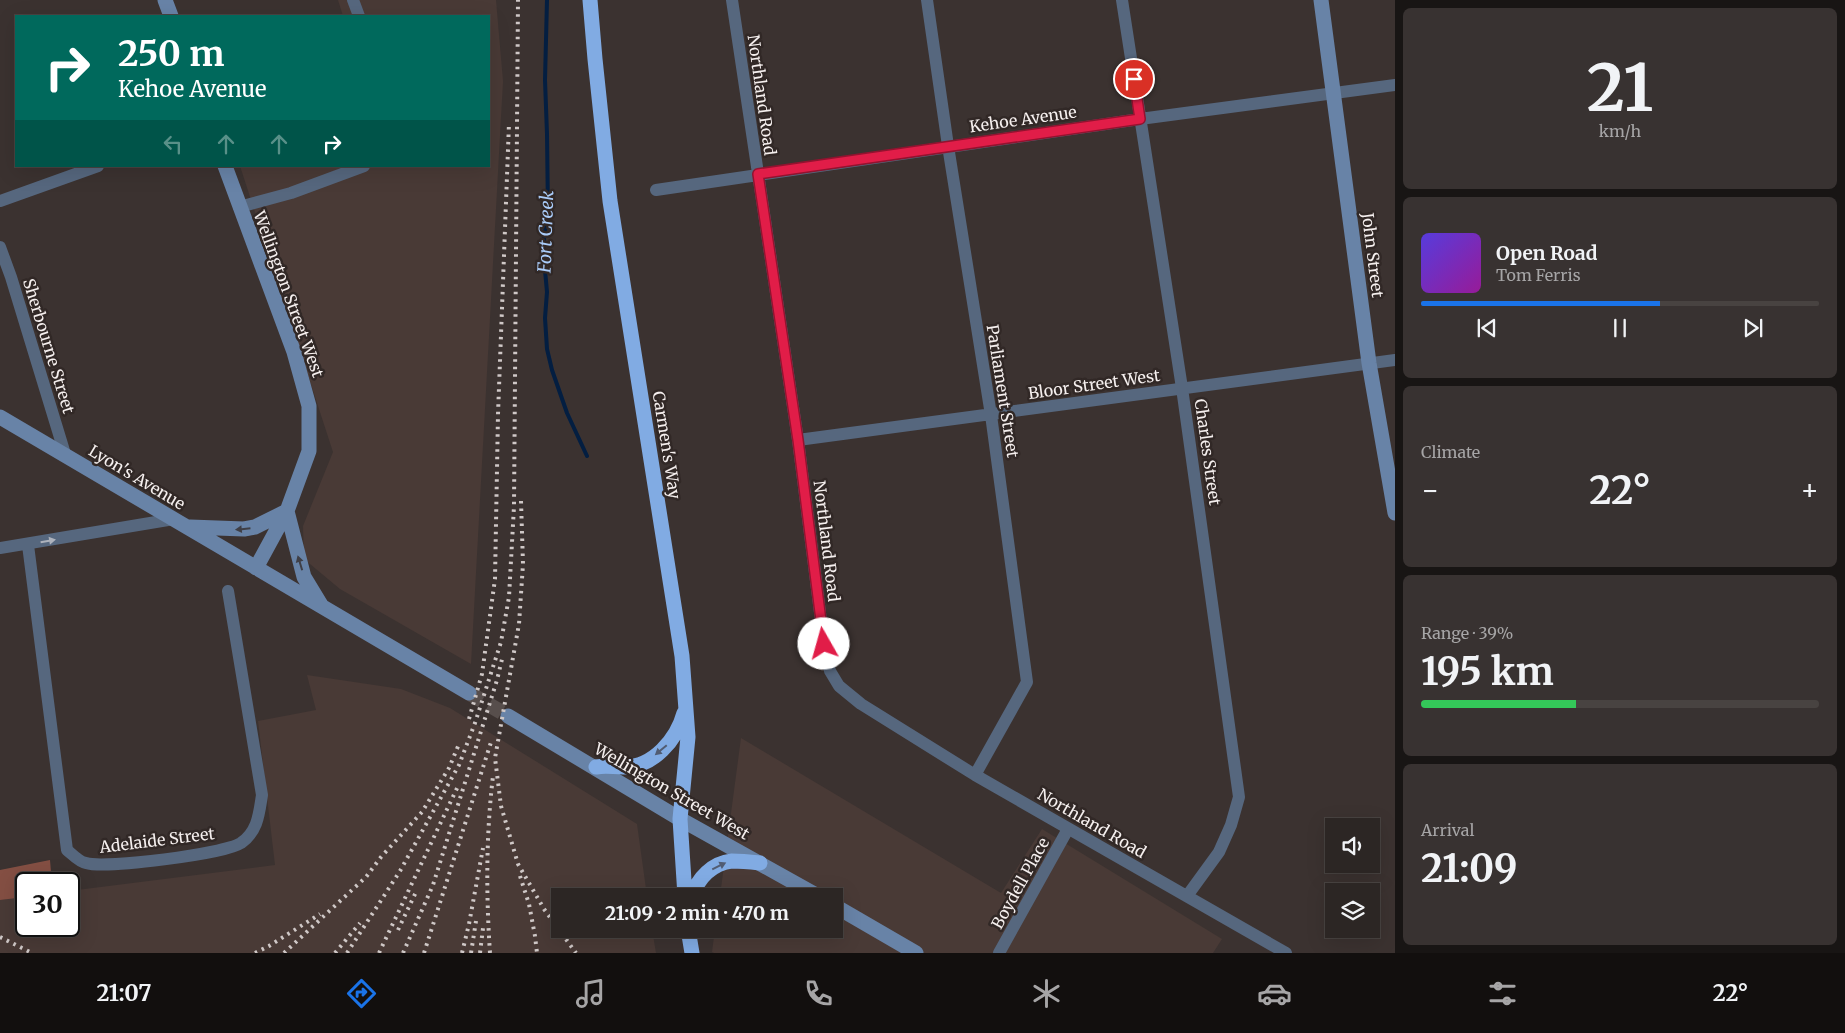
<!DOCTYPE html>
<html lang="en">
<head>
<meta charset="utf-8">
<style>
  :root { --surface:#2c2624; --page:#383231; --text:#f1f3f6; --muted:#a6a5a6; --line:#484341; --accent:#1a73e8 }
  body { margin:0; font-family:Merriweather,serif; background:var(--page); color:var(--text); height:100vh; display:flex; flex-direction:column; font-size:19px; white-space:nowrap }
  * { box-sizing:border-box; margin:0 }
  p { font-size:16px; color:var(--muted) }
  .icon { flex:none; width:28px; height:28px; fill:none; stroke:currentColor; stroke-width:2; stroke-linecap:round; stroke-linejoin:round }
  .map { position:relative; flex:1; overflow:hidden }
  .panel { display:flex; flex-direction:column; gap:8px; padding:8px; background:#181514; width:450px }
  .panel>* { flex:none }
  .guide { position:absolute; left:15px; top:15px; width:475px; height:152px; border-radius:0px; box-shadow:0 5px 20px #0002,0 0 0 1px var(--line); background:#00695c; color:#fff; overflow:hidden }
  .tools { position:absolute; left:1325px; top:818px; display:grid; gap:10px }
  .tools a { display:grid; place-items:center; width:55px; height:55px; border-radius:0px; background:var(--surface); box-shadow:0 5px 20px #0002,0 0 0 1px var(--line); font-size:25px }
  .speed { position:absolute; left:15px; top:872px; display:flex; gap:10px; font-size:25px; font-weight:700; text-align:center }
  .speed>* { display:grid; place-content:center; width:65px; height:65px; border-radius:50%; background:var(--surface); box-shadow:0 5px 20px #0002,0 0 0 1px var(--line); line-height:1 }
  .speed .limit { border:2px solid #111; border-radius:8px; background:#fff; color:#111 }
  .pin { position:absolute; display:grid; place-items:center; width:42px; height:42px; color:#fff; margin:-21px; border:2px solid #fff; border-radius:50%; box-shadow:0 1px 5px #0007 }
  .me { position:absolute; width:55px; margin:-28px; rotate:353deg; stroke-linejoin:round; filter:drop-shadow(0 0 4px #0008) }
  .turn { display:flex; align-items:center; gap:18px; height:105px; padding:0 20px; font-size:22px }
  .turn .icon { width:65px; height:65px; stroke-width:2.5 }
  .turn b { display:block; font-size:35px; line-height:42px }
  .lanes { display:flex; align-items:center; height:48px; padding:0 20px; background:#0003; justify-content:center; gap:25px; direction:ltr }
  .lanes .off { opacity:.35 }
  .big { font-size:38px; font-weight:700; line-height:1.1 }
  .panel .tile { flex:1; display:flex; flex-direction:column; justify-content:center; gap:8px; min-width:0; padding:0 18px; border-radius:8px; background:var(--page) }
  .panel .dial { align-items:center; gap:0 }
  .dial b { font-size:65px; line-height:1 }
  .song { display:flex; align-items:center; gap:15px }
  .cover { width:60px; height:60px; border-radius:8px; background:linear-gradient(135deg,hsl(250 70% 55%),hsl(300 70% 35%)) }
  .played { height:5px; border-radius:2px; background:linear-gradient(90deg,var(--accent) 60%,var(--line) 60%) }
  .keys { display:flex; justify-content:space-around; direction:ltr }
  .heat { display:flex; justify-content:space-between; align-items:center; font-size:28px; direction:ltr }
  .charge { height:8px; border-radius:4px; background:linear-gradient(90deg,#34c759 39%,var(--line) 0) }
  .trip { position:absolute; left:551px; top:888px; width:292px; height:50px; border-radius:0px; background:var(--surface); box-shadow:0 5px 20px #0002,0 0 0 1px var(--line); font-weight:700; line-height:50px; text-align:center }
  .tab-bar { display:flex; height:80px; justify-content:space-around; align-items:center; background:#120f0e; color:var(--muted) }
  .tab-bar .icon { width:35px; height:35px }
  .tab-bar .active { color:var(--accent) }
  .tab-bar b { font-size:22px; color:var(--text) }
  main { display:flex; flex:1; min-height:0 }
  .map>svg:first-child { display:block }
  .built { fill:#493a36 }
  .green { fill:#844f43 }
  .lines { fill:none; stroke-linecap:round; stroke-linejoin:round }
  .stream { stroke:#031e41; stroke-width:4 }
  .secondary-tunnel { stroke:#574e4c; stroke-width:15; stroke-dasharray:15 8; stroke-linecap:butt }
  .street { stroke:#56677e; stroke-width:12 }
  .secondary { stroke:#6883a7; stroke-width:15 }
  .highway { stroke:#81abe3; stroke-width:15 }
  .rail { stroke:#cfc8c7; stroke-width:4; stroke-dasharray:2.5 5; stroke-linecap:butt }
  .oneway { fill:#3f3f46 }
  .oneway2 { fill:#adb2bc }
  .oneway3 { fill:#515c72 }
  .route-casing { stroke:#92132f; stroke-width:12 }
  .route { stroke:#e11d48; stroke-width:9 }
  .labels { text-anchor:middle; stroke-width:5; stroke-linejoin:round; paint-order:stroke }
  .street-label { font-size:16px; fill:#f5efee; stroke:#312826 }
  .water-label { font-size:18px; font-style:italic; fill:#aaccf9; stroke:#312826 }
</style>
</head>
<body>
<main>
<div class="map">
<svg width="1395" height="953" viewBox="0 0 1395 953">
  <rect width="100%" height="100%" fill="#3b3230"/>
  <!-- built -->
  <path class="built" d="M 338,0 L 496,0 L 503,81 L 471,664 L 340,589 L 304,559 L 303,526 L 333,452 L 240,166 L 489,166 L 489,16 L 343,16 Z
    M 307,675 L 401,689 L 450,708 L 637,824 L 647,896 L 560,896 L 560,929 L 652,929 L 656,953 L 0,953 L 0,900 L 26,897 L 26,926 L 69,926 L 69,891 L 275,865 L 258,721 L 316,710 Z
    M 741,738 L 1001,893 L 1042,829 L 1222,939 L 1213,953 L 714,953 L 712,952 L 715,929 L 835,929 L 835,896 L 720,896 Z"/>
  <!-- green -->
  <path class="green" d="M 50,860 L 52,884 L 26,884 L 26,897 L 0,900 L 0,870 Z"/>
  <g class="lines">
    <!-- stream -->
    <path class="stream" d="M 547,0 L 545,80 L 547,134 L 548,215 L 544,237 L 544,259 L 547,292 L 545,318 L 547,349 L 552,370 L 567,413 L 587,456"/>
    <!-- secondary-tunnel -->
    <path class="secondary-tunnel" d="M 469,693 L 508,716"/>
    <!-- street -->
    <path class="street" d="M 353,0 L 359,16
      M 732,0 L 798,440 L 824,644 L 830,671 L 839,686 L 861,704 L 975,775 L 1286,953
      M 927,0 L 948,146 L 991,415 L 1027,682 L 975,775
      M 1122,0 L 1182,388 L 1239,797 L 1231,825 L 1219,852 L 1187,896
      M 656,190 L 1140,119 L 1395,85
      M 0,201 L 98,166
      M 239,207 L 291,193 L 364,166
      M 0,247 L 11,277 L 65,454
      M 798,440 L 1395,360
      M 28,545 L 67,850 C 72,854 79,862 86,863 C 105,869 224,854 241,843 C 258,831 259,814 262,795 L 228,591
      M 0,548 L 174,519
      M 999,953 L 1068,829"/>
    <!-- secondary -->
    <path class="secondary" d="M 165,0 L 171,16
      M 1321,0 L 1369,363 L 1395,513
      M 225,166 L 294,352 L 309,406 L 309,451 L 287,511 L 256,568
      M 0,417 L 469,693
      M 287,511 L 304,577 L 321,605
      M 190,527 L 244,529 L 255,527 L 287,511
      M 508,716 L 680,819 L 818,896
      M 835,906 L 916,953"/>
    <!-- highway -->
    <path class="highway" d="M 590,0 L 595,59 L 610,201 L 682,656 L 688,737 L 680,819 L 685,896
      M 596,767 C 607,765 613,767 623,767 C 653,768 677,739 684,713
      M 693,896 C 697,878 713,863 732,861 C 741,861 751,862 760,863
      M 688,929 L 692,953"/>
    <!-- rail -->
    <path class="rail" d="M 521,501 L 523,564 L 519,624 L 495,758 L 501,806 L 518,864 L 544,909 L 576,953
      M 469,719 L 482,674 L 495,579 L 498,414 L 509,123
      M 520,876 L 529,904 L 535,936 L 537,953
      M 398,930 L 416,892
      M 0,937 L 32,953
      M 255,953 L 269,946 L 320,914
      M 284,953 L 366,877 L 381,857 L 422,812 L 449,768 L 459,744
      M 335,953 L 360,923
      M 347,953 L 400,871 L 459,765 L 475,723 L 501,642 L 509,597 L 514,506 L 518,0
      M 379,953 L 459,784
      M 403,953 L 433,885 L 497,680 L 503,655
      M 424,953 L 492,739
      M 462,953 L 469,924 L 483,848
      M 471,953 L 476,921
      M 480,953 L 483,928
      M 490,953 C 486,894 486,835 493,776"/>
  </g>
  <!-- one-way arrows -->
  <defs><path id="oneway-solid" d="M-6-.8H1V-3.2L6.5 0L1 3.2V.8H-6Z" transform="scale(1.25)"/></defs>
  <g class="oneway">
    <use href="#oneway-solid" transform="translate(243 529) rotate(174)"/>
    <use href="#oneway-solid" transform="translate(300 563) rotate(-107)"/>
  </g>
  <use class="oneway2" href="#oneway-solid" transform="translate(48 541) rotate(-10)"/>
  <g class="oneway3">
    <use href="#oneway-solid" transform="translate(661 750) rotate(140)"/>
    <use href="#oneway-solid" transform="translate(719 866) rotate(-26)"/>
  </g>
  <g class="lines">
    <!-- route casing -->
    <g class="route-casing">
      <path id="route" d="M 824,644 L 798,440 L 758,174 L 1140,119 L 1134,79"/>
    </g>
    <!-- route -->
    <use href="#route" class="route"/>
  </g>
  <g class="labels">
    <!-- street labels -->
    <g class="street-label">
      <text transform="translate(762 95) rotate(82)" y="6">Northland Road</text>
      <text transform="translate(1023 119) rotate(-8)" y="6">Kehoe Avenue</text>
      <text transform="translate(1373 255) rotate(83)" y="6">John Street</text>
      <text transform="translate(289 294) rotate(70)" y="6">Wellington Street West</text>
      <text transform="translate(49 346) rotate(73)" y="6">Sherbourne Street</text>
      <text transform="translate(1094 384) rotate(-8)" y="6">Bloor Street West</text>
      <text transform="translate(1003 391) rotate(81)" y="6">Parliament Street</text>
      <text transform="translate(667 445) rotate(81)" y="6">Carmen's Way</text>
      <text transform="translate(1208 452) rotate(82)" y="6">Charles Street</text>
      <text transform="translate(137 477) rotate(31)" y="6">Lyon's Avenue</text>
      <text transform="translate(827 541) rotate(83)" y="6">Northland Road</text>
      <text transform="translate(672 791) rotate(30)" y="6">Wellington Street West</text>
      <text transform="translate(1092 823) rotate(30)" y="6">Northland Road</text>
      <text transform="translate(157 840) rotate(-7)" y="6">Adelaide Street</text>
      <text transform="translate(1020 883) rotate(-61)" y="6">Boydell Place</text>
    </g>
    <!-- water labels -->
    <g class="water-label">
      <text transform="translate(546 232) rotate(-88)" y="6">Fort Creek</text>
    </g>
  </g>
</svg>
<div class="tools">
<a><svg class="icon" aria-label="sound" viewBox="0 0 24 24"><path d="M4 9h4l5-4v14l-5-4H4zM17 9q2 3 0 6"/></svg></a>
<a><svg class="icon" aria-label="layers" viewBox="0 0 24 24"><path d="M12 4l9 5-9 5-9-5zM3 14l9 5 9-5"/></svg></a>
</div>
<div class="speed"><div class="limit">30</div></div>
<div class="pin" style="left:1134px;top:79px;background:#d93025"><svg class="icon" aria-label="arrive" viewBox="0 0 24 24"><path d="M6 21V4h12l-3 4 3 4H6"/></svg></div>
<svg class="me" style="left:824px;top:644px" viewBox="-20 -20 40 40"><circle r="19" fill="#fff"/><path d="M0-13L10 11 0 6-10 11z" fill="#e11d48"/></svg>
<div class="trip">21:09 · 2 min · 470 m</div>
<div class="guide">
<div class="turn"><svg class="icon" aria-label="right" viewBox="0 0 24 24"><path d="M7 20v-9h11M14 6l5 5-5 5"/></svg><div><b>250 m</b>Kehoe Avenue</div></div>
<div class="lanes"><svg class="icon off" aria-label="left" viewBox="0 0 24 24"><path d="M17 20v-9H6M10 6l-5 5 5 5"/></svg><svg class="icon off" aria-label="ahead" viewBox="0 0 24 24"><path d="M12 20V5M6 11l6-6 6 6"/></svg><svg class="icon off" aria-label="ahead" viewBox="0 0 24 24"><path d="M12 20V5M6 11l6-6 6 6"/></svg><svg class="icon" aria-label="right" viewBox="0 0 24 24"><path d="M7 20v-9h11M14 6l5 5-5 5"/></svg></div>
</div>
</div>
<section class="panel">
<div class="tile dial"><b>21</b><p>km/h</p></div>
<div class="tile">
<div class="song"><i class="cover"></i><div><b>Open Road</b><p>Tom Ferris</p></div></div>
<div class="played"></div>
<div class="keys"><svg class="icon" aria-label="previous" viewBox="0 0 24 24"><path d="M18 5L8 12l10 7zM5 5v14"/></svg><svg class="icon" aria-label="pause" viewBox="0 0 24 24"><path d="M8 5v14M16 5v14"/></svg><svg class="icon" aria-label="next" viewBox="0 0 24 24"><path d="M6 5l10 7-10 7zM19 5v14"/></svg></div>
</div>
<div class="tile"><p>Climate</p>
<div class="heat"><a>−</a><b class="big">22°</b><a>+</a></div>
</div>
<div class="tile"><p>Range · 39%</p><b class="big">195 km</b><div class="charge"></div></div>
<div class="tile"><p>Arrival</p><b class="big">21:09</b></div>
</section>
</main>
<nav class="tab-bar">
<b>21:07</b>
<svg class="icon active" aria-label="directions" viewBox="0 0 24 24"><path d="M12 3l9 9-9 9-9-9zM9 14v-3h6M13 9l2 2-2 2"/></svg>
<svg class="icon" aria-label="music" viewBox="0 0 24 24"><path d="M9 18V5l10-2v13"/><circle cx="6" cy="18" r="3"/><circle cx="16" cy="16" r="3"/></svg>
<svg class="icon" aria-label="phone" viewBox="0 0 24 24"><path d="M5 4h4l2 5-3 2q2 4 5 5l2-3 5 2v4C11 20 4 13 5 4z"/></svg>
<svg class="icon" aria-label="climate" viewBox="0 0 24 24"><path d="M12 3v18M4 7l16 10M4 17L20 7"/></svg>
<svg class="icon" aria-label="car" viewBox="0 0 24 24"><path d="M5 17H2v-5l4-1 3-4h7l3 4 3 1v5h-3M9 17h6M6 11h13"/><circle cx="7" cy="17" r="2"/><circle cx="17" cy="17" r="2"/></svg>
<svg class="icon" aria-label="filters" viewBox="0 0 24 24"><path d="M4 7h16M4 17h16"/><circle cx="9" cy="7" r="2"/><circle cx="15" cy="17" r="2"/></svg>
<b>22°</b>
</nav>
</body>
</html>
